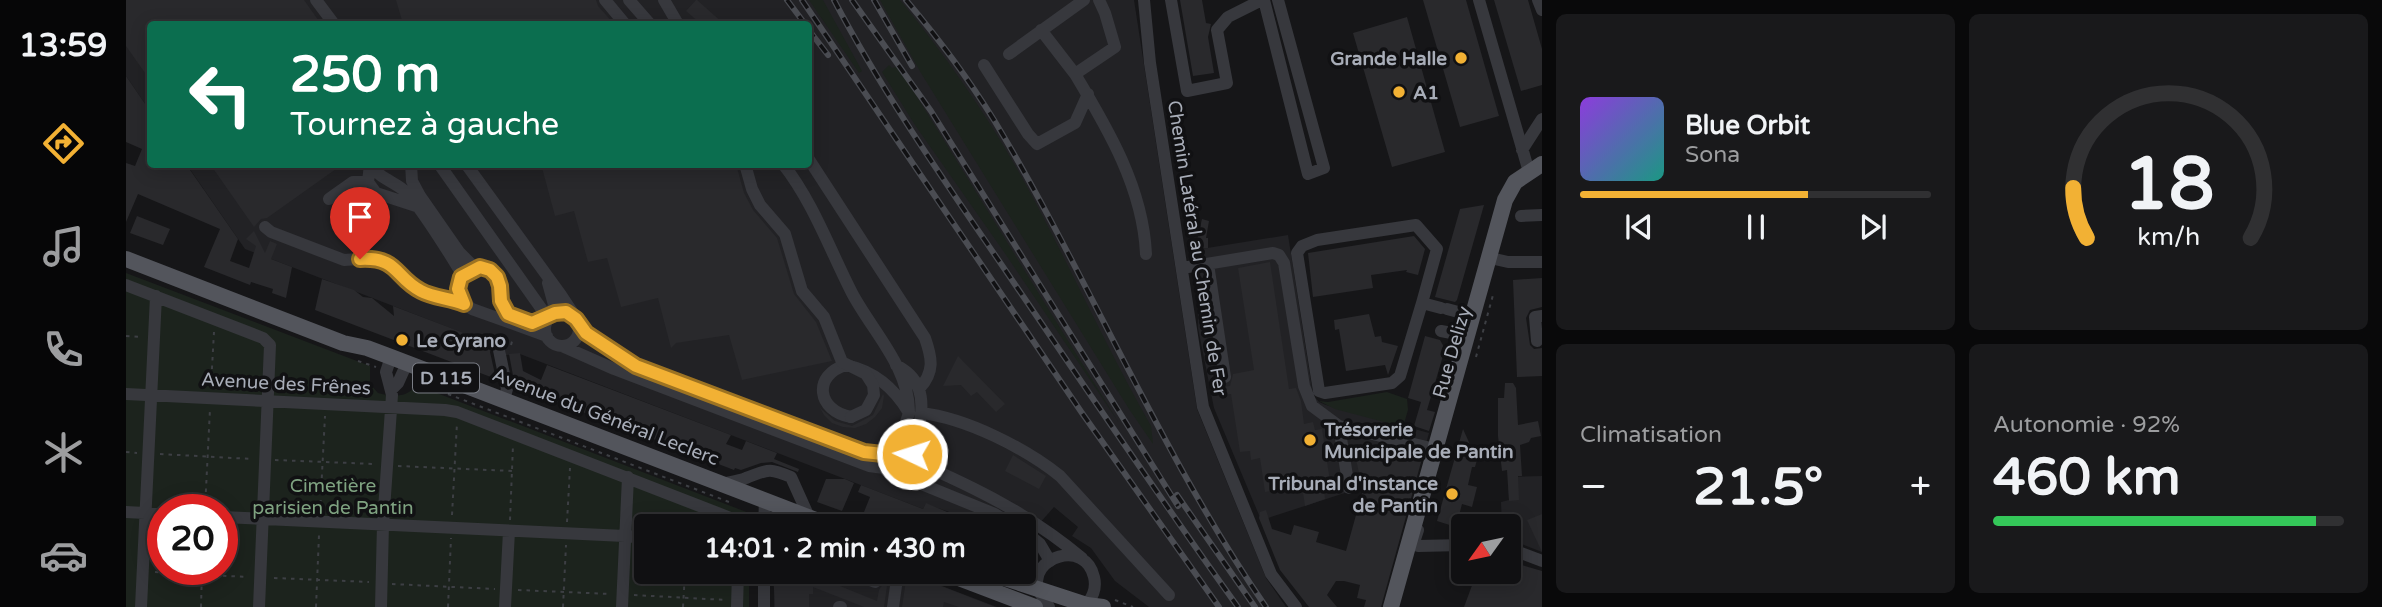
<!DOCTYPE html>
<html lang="fr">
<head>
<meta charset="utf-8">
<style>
  :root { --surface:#101012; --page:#19191b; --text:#f1f3f6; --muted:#9c9d9f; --line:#303032; --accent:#f2b134 }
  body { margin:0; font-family:"Varela Round",sans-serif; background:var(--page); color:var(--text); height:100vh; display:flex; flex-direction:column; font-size:26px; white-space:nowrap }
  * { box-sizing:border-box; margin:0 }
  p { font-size:23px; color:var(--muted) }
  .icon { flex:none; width:38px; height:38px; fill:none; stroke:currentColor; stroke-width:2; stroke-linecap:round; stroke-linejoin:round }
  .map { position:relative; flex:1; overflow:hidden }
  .drawer { display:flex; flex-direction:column; gap:14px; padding:14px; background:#09090a; width:840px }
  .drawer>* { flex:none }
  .top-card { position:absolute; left:21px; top:21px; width:665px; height:147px; border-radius:7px; box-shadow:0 4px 18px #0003,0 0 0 2px var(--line); background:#0b6e4f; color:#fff; overflow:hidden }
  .needle { width:46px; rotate:237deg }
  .fabs { position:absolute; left:1325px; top:514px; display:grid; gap:14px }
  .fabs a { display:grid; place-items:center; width:70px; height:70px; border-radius:7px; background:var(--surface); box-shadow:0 4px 18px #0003,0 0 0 2px var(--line); font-size:35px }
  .speed { position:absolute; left:21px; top:494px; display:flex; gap:14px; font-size:35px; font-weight:700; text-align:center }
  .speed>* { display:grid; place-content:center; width:91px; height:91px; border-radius:50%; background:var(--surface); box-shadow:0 4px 18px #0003,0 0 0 2px var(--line); line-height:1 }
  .speed .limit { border:10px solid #d22; background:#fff; color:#111 }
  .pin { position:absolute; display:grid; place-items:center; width:60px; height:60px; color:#fff; margin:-72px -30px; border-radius:50% 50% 50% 0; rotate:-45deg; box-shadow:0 0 7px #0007 }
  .pin .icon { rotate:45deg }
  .me { position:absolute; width:77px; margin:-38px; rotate:274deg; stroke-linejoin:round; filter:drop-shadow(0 0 5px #0008) }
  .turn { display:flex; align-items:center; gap:24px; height:147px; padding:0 28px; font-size:32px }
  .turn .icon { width:91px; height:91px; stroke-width:2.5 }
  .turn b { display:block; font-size:49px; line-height:60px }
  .big { font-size:52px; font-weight:700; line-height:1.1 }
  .drawer .widget { flex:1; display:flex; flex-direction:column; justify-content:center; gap:10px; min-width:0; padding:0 24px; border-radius:10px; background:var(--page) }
  .drawer .dial { align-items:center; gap:0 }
  .dial svg { height:182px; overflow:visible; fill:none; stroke:var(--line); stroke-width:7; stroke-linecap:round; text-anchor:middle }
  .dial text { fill:var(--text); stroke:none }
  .song { display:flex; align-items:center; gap:21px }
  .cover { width:84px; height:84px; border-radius:10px; background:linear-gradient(135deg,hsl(270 70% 55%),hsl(170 70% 35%)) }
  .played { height:7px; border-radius:4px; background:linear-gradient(90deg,var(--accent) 65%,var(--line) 65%) }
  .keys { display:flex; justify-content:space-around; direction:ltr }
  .heat { display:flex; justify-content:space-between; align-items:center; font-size:38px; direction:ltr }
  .charge { height:10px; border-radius:5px; background:linear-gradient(90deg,#34c759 92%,var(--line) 0) }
  .drawer .tiles { flex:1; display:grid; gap:14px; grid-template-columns:repeat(2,1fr) }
  .trip { position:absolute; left:508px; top:514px; width:402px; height:70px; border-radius:7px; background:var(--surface); box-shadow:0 4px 18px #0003,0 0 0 2px var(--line); font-weight:700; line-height:70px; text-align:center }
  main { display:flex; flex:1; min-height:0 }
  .tab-bar { display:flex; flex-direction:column; width:126px; justify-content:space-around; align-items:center; background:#060607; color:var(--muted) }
  .tab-bar .icon { width:49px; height:49px }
  .tab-bar .current { color:var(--accent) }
  .tab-bar b { font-size:32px; color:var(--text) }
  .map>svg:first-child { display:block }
  .built { fill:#222225 }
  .green { fill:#1c231d; fill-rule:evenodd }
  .building { fill:#29292c }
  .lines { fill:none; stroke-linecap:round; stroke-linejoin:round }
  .path { stroke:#3d3f44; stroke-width:2; stroke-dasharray:3.5 5; stroke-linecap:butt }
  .minor { stroke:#37383d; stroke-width:12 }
  .major { stroke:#53555c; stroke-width:16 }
  .rail-casing { stroke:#4a4c52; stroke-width:6 }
  .rail { stroke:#111113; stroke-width:3.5; stroke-dasharray:10; stroke-linecap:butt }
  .minor-bridge { stroke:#37383d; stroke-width:12 }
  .route-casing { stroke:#9d7322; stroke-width:18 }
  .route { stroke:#f2b134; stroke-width:12 }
  .poi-dot { fill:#f2b134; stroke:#111113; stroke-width:2.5 }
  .labels { text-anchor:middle; stroke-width:7; stroke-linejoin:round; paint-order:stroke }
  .shield { fill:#111113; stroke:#7b7e86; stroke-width:2 }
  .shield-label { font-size:18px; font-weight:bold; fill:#a8adb8 }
  .poi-label { font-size:19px; font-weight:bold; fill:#a8adb8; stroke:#111113; text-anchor:start }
  .street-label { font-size:19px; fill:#a8adb8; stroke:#111113 }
  .park-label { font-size:19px; fill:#7fa381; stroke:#111113 }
</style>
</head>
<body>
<main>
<nav class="tab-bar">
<b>13:59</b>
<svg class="icon current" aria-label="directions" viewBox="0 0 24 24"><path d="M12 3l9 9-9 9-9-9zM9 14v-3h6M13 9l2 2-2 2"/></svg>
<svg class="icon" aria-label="music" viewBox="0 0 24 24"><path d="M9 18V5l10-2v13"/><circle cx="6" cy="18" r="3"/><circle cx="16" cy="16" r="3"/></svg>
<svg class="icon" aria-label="phone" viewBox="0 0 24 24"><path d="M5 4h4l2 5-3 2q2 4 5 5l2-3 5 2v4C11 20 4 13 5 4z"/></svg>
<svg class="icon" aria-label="climate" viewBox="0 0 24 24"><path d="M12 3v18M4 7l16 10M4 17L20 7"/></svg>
<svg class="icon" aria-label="car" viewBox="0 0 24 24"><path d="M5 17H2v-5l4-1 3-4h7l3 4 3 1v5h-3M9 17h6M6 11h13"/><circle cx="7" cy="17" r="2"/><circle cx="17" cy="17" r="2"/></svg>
</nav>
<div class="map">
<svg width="1416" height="607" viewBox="0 0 1416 607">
  <rect width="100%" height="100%" fill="#161618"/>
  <!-- built -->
  <path class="built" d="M 0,0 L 1008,0 L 1071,409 L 1140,578 L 1160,607 L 1023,607 L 989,581 L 965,548 L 946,536 L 952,527 L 928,507 L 913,524 L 899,547 L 898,527 L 846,527 L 830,522 L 824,519 L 826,513 L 800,504 L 797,509 L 394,354 L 380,355 L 379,349 L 119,249 L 61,165 L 682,164 L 682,24 L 24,24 L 24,111 L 0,76 Z
    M 1162,235 L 1187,395 L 1193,402 L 1200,405 L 1303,433 L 1296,459 L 1248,446 L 1229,451 L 1237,487 L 1142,518 L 1133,515 L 1088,408 L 1072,328 L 1073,277 L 1069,250 Z
    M 1416,476 L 1416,552 L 1383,539 L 1382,527 L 1376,527 L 1375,502 L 1383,500 L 1382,477 Z
    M 649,572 L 779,572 L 871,607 L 648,607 Z"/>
  <!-- green -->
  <path class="green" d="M 683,0 L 697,0 L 736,71 L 733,73 Z
    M 754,0 L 774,0 C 821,57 864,119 900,185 C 943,264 980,347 1025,426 L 1027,444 L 1003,409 L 795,73 Z
    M 763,65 L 766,68 L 771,67 L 793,100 L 993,423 L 878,252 L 789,125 L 756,72 Z
    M 0,273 L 244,366 L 244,384 L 252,393 C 266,397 282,398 290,385 L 623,513 L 623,527 L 520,527 L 520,572 L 623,572 L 623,607 L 0,607 ZM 37,509 L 96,509 L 96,569 L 37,569 Z
    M 1261,392 L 1281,399 L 1282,410 L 1277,427 L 1209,409 L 1193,401 L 1202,402 Z"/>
  <!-- building -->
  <path class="building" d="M 0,0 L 178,0 L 195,24 L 24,24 L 24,80 L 0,46 Z
    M 270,0 L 470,0 L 472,6 L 488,24 L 277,24 Z
    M 570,0 L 571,0 L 598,24 L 575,24 L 560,11 Z
    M 1054,0 L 1076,0 L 1080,23 L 1085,24 L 1082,37 L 1088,73 L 1067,76 Z
    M 1297,0 L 1340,0 L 1373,116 L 1334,127 Z
    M 1368,0 L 1402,0 L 1416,49 L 1416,85 L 1395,91 Z
    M 1281,17 L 1319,152 L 1266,167 L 1227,33 Z
    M 0,76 L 24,111 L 24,164 L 60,164 L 112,239 L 104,261 L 123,268 L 130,246 L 120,239 L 128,231 L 139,253 L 144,241 L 151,244 L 145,259 L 166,267 L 160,298 L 146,293 L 147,289 L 125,282 L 124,285 L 78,267 L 94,229 L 12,194 L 0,222 L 0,163 L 9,166 L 16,149 L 0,142 Z
    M 84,164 L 217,164 L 141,218 L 135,219 L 128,227 Z
    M 415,164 L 610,164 L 618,193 L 627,210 L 651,238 L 668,294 L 690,322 L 706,361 L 616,380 L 603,335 L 550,343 L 545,348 L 532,298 L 495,307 L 481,258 L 462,262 L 448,211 L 429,216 Z
    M 1358,205 L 1331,300 L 1329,302 L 1309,297 L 1334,209 Z
    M 11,216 L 44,229 L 37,245 L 4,233 Z
    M 1076,219 L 1083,221 L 1080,238 L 1082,238 L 1082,248 L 1069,249 Z
    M 1288,236 L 1299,249 L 1292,275 L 1280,272 L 1281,270 L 1245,275 L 1247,288 L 1187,297 L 1182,253 Z
    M 1144,262 L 1163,389 L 1170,388 L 1175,401 L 1178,424 L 1187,422 L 1189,430 L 1196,429 L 1204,481 L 1197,482 L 1199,499 L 1179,506 L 1176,486 L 1139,492 L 1134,458 L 1125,460 L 1124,451 L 1114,452 L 1105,394 L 1091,396 L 1090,388 L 1104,386 L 1107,374 L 1128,370 L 1112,268 Z
    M 1416,278 L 1416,307 L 1404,310 L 1400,318 L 1404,345 L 1408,349 L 1416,348 L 1416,376 L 1391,377 L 1387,280 Z
    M 196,279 L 228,290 L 237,297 L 246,298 L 268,316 L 267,306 L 367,344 L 364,352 L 370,379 L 189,310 Z
    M 1243,314 L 1249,337 L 1255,336 L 1256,342 L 1272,346 L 1262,375 L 1259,365 L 1220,371 L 1213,329 L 1209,330 L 1208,320 Z
    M 1299,336 L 1314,340 L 1319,349 L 1301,410 L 1309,412 L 1303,431 L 1288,426 L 1295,402 L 1282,398 Z
    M 394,353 L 397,371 L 415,380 L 421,365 L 605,435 L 600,444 L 616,450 L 620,441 L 651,453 L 648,459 L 673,469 L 672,472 L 646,462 L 635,463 L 615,470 L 609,468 L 608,470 L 389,386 L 383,354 Z
    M 832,356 L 879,404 L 870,412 L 851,392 L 845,396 L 835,385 L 817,386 Z
    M 1379,383 L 1387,383 L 1390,388 L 1392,425 L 1412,421 L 1415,436 L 1405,438 L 1403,442 L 1394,445 L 1396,476 L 1392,476 L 1393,500 L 1383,501 L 1381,470 L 1376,471 L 1372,436 L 1372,398 L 1378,398 Z
    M 757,394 L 758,396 L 756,408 L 749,417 L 740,424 L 729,428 L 717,427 L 706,423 L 698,415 L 694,408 L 709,421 L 726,426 L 747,415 Z
    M 1337,429 L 1351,460 L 1349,467 L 1346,467 L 1342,485 L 1351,487 L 1346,507 L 1336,504 L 1330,527 L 1311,521 Z
    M 1248,446 L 1279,455 L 1280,451 L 1297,455 L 1255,607 L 1238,607 L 1240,600 L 1231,598 L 1234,585 L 1218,581 L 1210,581 L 1201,595 L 1211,607 L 1183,607 L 1154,570 L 1133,518 L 1134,512 L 1140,510 L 1146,529 L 1165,535 L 1168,525 L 1193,532 L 1190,542 L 1220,551 L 1237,490 L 1228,451 Z
    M 887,455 L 920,476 L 913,489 L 879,471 Z
    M 700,479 L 719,479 L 728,483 L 716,511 L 691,502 Z
    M 735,485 L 797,509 L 800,503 L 826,514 L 821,527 L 756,527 L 747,523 L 750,517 L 738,512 L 744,497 L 732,492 Z
    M 1416,514 L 1416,552 L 1401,520 Z
    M 1382,561 L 1416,571 L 1416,607 L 1338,607 L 1351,572 L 1382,572 Z
    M 647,572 L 708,572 L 704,582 L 751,601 L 753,590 L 757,584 L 755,572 L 763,572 L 758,607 L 738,607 L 687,587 L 687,594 L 683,594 L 683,607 L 649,607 Z
    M 781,573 L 823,589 L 869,607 L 833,607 L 818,602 L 817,607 L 776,607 Z"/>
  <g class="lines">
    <!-- path -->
    <path class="path" d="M 0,336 L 16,337
      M 385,345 L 387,338
      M 1350,357 L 1367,295
      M 232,361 L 250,367
      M 85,386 L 88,332
      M 314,391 L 603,502
      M 0,452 L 11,453
      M 34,454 L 126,459
      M 149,460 L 249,464
      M 272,466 L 386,471
      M 79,509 L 84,409
      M 194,512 L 199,416
      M 326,515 L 331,423
      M 384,520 L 387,445
      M 441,522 L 444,468
      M 720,523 L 732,527
      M 29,572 L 121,577
      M 626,572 L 626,581
      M 148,578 L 243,582
      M 266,584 L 369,589
      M 392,590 L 485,594
      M 508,595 L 600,600
      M 989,600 L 1007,607
      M 75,607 L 76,569
      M 190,607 L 193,535
      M 322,607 L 325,538
      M 437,607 L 440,545
      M 557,607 L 559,572"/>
    <!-- minor -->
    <path class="minor" d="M 190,0 L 208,24
      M 479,0 L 499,24
      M 503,0 L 524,24
      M 538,0 L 552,24
      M 973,0 L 979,13 L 989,47 L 949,74 C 982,129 1017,188 1020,254
      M 1018,0 L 1024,63 L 1077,407 L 1145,574 L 1170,607
      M 1045,0 L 1061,91 L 1101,83 L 1091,30 L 1102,17 L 1136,0
      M 1138,0 L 1182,174 L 1198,168 L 1152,0
      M 1353,0 L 1403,172
      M 1412,0 L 1416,10
      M 915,30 L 949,74
      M 883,54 L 958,0
      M 858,65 L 902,134 L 911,144 L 949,123 L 962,94
      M 1396,150 L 1416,119
      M 682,158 L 799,338 C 806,358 809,372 793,389
      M 244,164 L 242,182 L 250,193 L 290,206
      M 245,164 C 253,180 272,182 283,195 C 302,218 320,248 336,274 C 333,289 331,299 346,309 L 421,336
      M 285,164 L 286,181 L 294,196 L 333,252 L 346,265 L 364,270 L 371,277 L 375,286 L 375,301 L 382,314 L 406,323 L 424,317 L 428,305 L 422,283
      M 313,164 L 417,311 L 424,317
      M 340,164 L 435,295 L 460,333 L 510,366 L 739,452 L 757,454
      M 657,164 C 687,202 704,250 726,293 C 746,331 784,368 783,413
      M 203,199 L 227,182 L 242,182
      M 1395,216 L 1416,215
      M 139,227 L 145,232 L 218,260 L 246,258 L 258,261 L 270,268 L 293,290 L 338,304
      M 1364,258 L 1382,262 L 1416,262
      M 1082,264 L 1099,377
      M 1056,268 L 1147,253 L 1153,255 L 1158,263 L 1178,386 L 1186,406 L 1213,426 L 1309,449
      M 0,285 L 137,338 L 144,345 L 133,607
      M 1296,303 L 1274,376 L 1266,383 L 1199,393 L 1193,391 L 1171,253 L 1176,246 L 1191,240 L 1290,225 L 1311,249 L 1296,303 L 1315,308
      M 1321,309 L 1347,316
      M419 329a17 17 0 1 1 34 0a17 17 0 1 1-34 0Z
      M 1315,331 L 1341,336
      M 1411,341 L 1409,317 L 1416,316
      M 436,346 L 488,369 L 743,466 L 758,468
      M 373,350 L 381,389 L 378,400
      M 770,365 C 775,368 780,371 784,375 C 803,394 795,428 784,450
      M 266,389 L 272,383 L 281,363
      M 0,394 L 319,410 L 331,412 L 602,517 L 609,527
      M 795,413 C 840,418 899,448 934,476 L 1043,595
      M 725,417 C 691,411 686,375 720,365 C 748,371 769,389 783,413 L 777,431 L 767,445
      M 1213,426 L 1223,488
      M756 460a16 16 0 1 1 32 0a16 16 0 1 1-32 0Z
      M 788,461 C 850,488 903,514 956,558
      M 778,475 L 783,479 L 869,514 L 890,527
      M 596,484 C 604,482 613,481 620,478 C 642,470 641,467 665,477 L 683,517
      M 0,512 L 37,514
      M 96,517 L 520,537
      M 638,527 L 639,500
      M 1292,530 L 1288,542 L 1292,546 L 1337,545
      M 898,531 L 914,544 L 924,561
      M 1382,548 L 1416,561
      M 638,572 L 638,607
      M 732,572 L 731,575 L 749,582
      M 15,607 L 30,296
      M 255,607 L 257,524 L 266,395 L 260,372 L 265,357
      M 379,607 L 383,531
      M 496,607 L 502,477
      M 611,607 L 612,572
      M 713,607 L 715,607
      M 767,607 L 772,572
      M 923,607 C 919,601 914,594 912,588 C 903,558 959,538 968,577 C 971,589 966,598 959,607"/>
    <!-- major -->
    <path class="major" d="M 0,259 L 217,343 L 241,348 L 265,357 L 708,527
      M 817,572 L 909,607
      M 860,572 L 961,605 L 977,607
      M 1265,607 L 1379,200 L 1389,182 L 1416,164"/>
    <!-- rail casing -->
    <g class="rail-casing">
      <path id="rail" d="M 661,0 L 679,24
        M 676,0 L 956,413 L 1093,607
        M 708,0 C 760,99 825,190 888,283 C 962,391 1035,500 1112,607
        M 726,0 L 805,111 L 1052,506
        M 748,0 L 786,66
        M 780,0 C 812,38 842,78 868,120 C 964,280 1034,453 1140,607
        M 682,29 L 702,55
        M 1051,495 L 1129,607"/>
    </g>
    <!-- rail -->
    <use href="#rail" class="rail"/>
    <!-- minor-bridge -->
    <path class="minor-bridge" d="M 619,164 L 626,189 L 634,205 L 659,234 L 676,291 L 698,317 L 716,362 L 740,374 L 747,385 L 748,395 L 740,410 L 725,417"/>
  </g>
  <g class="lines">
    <!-- route casing -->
    <g class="route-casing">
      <path id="route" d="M 234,259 C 273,257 268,277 295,291 C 308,298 324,298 338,304 L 332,289 L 335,277 L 354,267 L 364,270 L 371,277 L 374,286 L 375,301 L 382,314 L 406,323 L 429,313 L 440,312 L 450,319 L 460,333 L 510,366 L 738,452 L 757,454 C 765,442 778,441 786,454"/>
    </g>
    <!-- route -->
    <use href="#route" class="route"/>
  </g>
  <!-- markers -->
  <g class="poi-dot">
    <circle cx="1335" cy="58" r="7"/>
    <circle cx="1273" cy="92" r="7"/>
    <circle cx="276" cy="340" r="7"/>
    <circle cx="1184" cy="440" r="7"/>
    <circle cx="1326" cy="494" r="7"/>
  </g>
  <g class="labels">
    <!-- shield labels -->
    <rect class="shield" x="287" y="363.5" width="66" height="29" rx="5"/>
    <g class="shield-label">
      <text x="320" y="384">D 115</text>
    </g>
    <!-- poi labels -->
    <g class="poi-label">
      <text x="1321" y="65" text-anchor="end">Grande Halle</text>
      <text x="1287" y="99">A1</text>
      <text x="290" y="347">Le Cyrano</text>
      <text x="1198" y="436">Trésorerie<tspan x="1198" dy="22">Municipale de Pantin</tspan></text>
      <text x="1312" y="490" text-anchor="end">Tribunal d'instance<tspan x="1312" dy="22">de Pantin</tspan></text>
    </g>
    <!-- street labels -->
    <g class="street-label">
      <text transform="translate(1072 248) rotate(81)" y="7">Chemin Latéral au Chemin de Fer</text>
      <text transform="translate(1325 352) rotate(-74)" y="7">Rue Delizy</text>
      <text transform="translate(160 383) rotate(3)" y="7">Avenue des Frênes</text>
      <text transform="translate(480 416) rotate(21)" y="7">Avenue du Général Leclerc</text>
    </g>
    <!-- park labels -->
    <g class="park-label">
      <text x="207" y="492">Cimetière<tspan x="207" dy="22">parisien de Pantin</tspan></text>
    </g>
  </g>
</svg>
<div class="fabs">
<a><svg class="needle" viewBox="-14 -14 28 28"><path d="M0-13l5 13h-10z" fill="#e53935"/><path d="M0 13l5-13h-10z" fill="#9c9d9f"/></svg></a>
</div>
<div class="speed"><div class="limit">20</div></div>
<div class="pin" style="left:234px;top:259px;background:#d93025"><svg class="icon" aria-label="arrive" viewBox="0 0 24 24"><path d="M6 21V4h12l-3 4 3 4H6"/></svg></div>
<svg class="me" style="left:786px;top:454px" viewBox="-20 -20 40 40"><circle r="17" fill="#f2b134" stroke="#fff" stroke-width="3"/><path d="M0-11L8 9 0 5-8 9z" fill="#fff"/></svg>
<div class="trip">14:01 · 2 min · 430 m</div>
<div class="top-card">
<div class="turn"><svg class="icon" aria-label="left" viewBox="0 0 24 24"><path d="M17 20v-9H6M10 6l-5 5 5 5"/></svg><div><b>250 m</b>Tournez à gauche</div></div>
</div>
</div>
<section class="drawer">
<div class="tiles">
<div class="widget">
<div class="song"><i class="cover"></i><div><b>Blue Orbit</b><p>Sona</p></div></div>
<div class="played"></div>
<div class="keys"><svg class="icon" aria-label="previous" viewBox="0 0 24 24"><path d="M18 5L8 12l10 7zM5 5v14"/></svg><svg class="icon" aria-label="pause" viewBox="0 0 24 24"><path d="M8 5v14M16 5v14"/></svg><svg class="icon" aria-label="next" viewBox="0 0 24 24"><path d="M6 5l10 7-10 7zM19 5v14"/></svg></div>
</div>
<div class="widget dial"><svg viewBox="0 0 100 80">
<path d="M14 69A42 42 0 1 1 86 69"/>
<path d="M14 69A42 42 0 0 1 8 47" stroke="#f2b134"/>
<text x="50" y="56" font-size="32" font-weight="700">18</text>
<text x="50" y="72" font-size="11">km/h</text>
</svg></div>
<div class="widget"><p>Climatisation</p>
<div class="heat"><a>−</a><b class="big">21.5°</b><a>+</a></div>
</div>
<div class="widget"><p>Autonomie · 92%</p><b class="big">460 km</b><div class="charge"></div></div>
</div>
</section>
</main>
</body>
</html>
